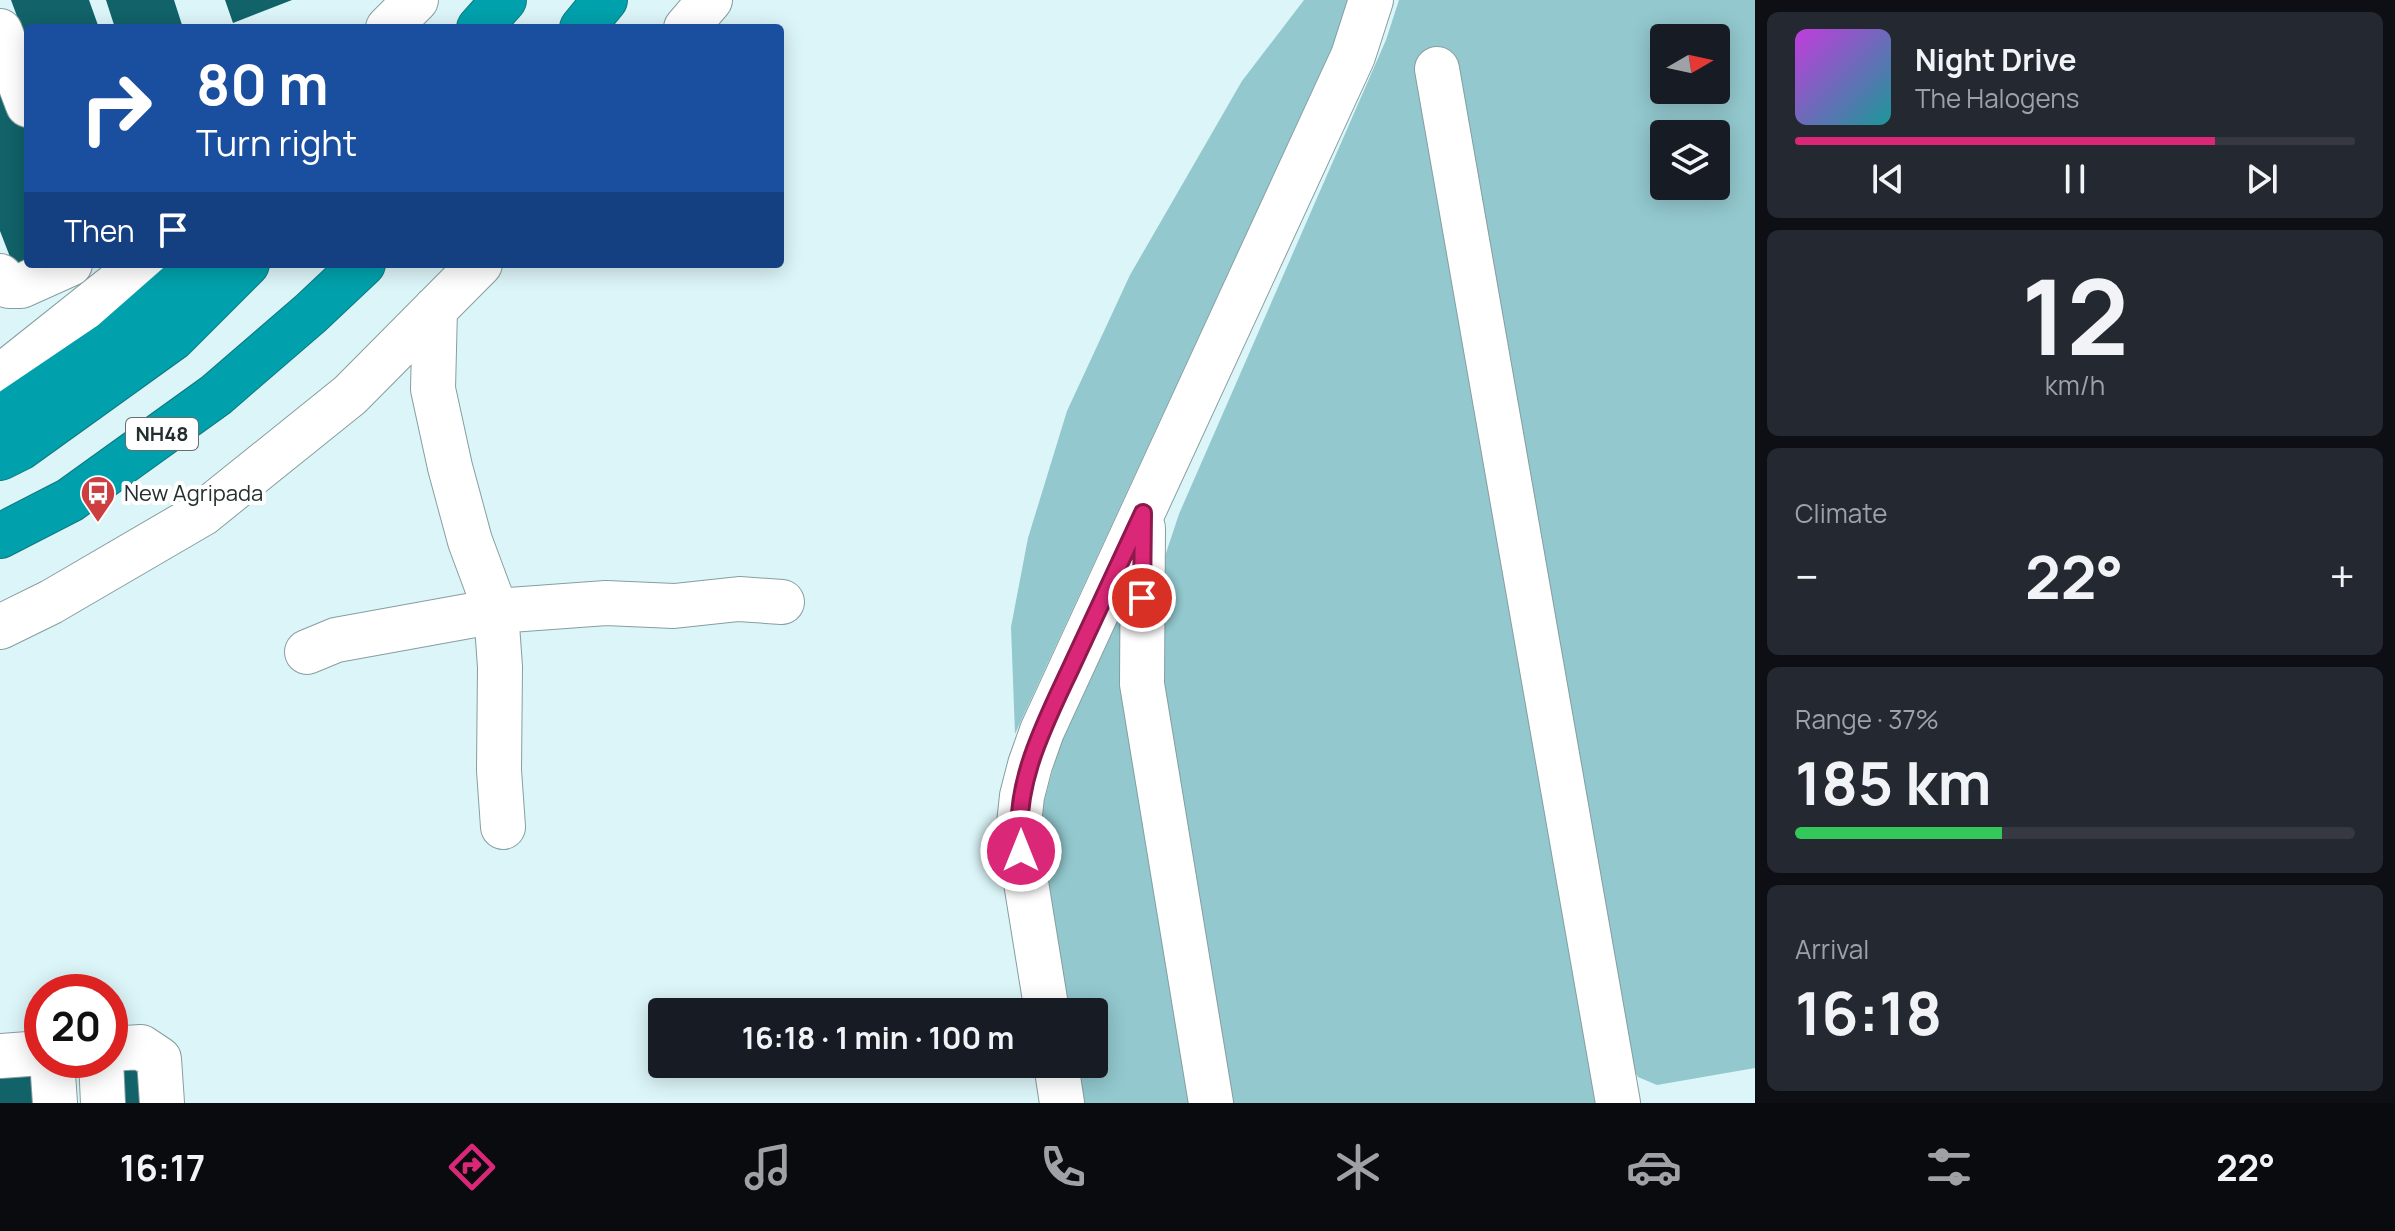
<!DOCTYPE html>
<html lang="en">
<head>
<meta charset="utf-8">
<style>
  :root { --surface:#171b24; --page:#242831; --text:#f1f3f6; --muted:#9ea1a6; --line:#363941; --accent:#db2777 }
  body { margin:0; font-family:Manrope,sans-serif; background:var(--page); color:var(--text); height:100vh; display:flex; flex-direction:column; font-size:30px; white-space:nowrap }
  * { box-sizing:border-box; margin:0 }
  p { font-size:26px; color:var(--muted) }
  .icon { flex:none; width:44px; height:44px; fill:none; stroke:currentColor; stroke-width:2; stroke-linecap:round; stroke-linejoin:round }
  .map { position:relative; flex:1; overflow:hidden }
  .sheet { display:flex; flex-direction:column; gap:12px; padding:12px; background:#0d0f14; width:640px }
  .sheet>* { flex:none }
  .banner { position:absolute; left:24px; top:24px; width:760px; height:244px; border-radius:8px; box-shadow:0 4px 20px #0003; background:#1a4fa0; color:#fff; overflow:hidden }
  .needle { width:52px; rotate:81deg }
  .controls { position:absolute; left:1650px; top:24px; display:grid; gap:16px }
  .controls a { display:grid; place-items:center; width:80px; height:80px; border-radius:8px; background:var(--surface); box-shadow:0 4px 20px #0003; font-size:40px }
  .speed { position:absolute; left:24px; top:974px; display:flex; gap:16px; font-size:40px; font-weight:700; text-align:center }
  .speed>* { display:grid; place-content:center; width:104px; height:104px; border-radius:50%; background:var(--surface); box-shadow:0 4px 20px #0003; line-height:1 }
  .speed .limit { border:12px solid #d22; background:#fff; color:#111 }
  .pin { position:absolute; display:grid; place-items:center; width:68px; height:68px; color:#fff; margin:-34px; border:4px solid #fff; border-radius:50%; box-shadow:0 2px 8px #0007 }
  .me { position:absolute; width:88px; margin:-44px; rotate:0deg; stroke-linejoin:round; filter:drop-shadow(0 0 6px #0008) }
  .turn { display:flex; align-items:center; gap:28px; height:168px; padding:0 40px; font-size:36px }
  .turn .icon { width:104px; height:104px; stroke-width:2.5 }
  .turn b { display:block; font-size:56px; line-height:68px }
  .then { display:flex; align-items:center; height:76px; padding:0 40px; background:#0003; gap:16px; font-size:30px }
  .big { font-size:60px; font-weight:700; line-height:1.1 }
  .sheet .widget { flex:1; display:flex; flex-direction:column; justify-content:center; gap:12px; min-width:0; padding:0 28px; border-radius:12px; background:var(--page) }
  .sheet .dial { align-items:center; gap:0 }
  .dial b { font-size:104px; line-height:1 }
  .song { display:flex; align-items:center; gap:24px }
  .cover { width:96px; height:96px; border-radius:12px; background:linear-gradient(135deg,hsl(290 70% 55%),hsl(180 70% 35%)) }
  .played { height:8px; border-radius:4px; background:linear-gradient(90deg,var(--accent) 75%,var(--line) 75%) }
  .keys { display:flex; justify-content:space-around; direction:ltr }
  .heat { display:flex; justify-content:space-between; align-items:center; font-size:44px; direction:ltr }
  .charge { height:12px; border-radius:6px; background:linear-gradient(90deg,#34c759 37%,var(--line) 0) }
  .trip { position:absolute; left:648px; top:998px; width:460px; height:80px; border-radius:8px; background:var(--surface); box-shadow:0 4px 20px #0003; font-weight:700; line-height:80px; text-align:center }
  .menu { display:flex; height:128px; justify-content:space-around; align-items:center; background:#090b0e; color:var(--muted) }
  .menu .icon { width:56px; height:56px }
  .menu .selected { color:var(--accent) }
  .menu b { font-size:36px; color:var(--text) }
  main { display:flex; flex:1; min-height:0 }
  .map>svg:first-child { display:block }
  .green { fill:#92c8ce; fill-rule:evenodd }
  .building { fill:#116269 }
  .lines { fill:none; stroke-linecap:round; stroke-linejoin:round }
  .minor-casing { stroke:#869ea0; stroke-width:46 }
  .highway-casing { stroke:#0d7980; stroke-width:46 }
  .minor { stroke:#fff; stroke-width:44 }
  .highway { stroke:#00a1ac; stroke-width:44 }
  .route-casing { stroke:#8e194d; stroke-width:20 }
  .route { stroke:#db2777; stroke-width:14 }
  .labels { text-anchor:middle; stroke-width:8; stroke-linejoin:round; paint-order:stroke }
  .shield { fill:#fff; stroke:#666d6d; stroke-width:2 }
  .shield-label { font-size:20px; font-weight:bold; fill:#242e2e }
  .poi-label { font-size:22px; fill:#242e2e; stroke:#fff; text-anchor:start }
</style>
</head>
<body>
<main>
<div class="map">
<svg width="1755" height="1103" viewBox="0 0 1755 1103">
  <rect width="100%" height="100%" fill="#dcf5f8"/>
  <!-- green -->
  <path class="green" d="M 1304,0 L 1352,0 L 1350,9 L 1015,734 L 1011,627 L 1028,538 L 1067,411 L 1130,275 L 1242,81 Z
    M 1399,0 L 1755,0 L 1755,1068 L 1657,1085 L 1638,1077 L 1625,1053 L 1600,1103 L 1222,1103 L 1167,761 L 1159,574 L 1179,514 L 1386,40 ZM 1664,38 L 1716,38 L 1716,90 L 1664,90 ZM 1664,134 L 1716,134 L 1716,186 L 1664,186 Z
    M 1134,579 L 1201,1103 L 1083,1103 L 1077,1064 L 1094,1064 L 1094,1012 L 1068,1012 L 1040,843 L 1039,820 L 1062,736 Z"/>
  <!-- building -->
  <path class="building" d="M 11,0 L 89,0 L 99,28 L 28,28 L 28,46 Z
    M 106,0 L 174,0 L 183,28 L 115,28 Z
    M 225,0 L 292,0 L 233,23 Z
    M 0,49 L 28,121 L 28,264 L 19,280 L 0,231 Z
    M 151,1064 L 153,1103 L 108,1103 L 105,1066 Z
    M 47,1076 L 48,1103 L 0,1103 L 0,1078 Z"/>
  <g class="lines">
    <!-- minor casing -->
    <g class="minor-casing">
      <path id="minor" d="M 388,28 L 416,0
        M 686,28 L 710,0
        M 0,31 L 28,105
        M 1437,69 L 1618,1103
        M 0,276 L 9,286 L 21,286 L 70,264
        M 435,309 L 433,389 L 450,467 L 470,541 L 496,611 L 500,667 L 499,770 L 503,827
        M 0,377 L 142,264
        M 1143,528 L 1142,684 L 1211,1103
        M 0,627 L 51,602 L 202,514 L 350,395 L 480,264
        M 307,652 L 336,640 L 496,611 L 606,603 L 674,606 L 739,599 L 782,602
        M 1047,1012 L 1018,833 L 1022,796 L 1030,765 L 1042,731 L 1353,56 L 1371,0
        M 110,1049 L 141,1047 L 159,1059 L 162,1103
        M 0,1056 L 42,1053
        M 52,1060 L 55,1103
        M 101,1060 L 103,1103
        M 1056,1064 L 1062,1103"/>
    </g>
    <!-- highway casing -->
    <g class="highway-casing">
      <path id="highway" d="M 479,28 L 504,0
        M 582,28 L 605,0
        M 0,418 L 111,343 L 201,264
        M 0,458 L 20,448 L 173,338 L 247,264
        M 0,536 L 70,500 L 216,395 L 311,313 L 363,264"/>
    </g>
    <!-- minor -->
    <use href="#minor" class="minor"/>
    <!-- highway -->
    <use href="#highway" class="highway"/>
  </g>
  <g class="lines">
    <!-- route casing -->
    <g class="route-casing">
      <path id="route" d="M 1021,851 C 1011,783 1048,718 1075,659 C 1098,610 1120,562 1143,513 L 1142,598"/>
    </g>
    <!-- route -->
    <use href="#route" class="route"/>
  </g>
  <!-- icons -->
  <defs>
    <g id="bus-pin" transform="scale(1.8)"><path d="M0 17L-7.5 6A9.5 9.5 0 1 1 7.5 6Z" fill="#cd3e41" stroke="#fff"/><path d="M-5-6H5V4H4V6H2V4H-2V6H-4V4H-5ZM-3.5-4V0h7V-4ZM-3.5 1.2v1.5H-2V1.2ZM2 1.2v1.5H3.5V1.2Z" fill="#fff"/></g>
  </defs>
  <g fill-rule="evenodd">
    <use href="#bus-pin" x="98" y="493"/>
  </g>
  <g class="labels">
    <!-- shield labels -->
    <rect class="shield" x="126" y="418" width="72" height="32" rx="6"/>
    <g class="shield-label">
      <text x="162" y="441">NH48</text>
    </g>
    <!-- poi labels -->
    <g class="poi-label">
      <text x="124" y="501">New Agripada</text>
    </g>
  </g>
</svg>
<div class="controls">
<a><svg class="needle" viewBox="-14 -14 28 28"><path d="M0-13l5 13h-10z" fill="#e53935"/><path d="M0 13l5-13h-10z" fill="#9ea1a6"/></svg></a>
<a><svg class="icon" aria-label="layers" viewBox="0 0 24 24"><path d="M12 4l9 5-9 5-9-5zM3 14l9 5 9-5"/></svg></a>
</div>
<div class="speed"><div class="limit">20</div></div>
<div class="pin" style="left:1142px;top:598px;background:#d93025"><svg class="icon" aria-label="arrive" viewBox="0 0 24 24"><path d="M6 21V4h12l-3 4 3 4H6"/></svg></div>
<svg class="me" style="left:1021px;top:851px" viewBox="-20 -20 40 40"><circle r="17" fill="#db2777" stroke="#fff" stroke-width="3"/><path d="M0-11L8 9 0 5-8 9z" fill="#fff"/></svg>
<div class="trip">16:18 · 1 min · 100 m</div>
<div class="banner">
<div class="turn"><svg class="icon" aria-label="right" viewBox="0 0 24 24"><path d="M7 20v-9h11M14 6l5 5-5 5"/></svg><div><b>80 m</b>Turn right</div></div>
<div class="then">Then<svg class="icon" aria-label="arrive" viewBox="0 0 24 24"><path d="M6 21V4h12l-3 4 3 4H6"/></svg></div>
</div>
</div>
<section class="sheet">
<div class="widget">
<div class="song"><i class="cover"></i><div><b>Night Drive</b><p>The Halogens</p></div></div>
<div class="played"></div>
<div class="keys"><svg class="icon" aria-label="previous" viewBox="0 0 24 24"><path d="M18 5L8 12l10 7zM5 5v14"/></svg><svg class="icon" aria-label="pause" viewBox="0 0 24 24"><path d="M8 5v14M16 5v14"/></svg><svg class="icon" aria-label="next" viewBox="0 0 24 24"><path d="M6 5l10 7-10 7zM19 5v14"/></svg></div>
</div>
<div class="widget dial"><b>12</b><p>km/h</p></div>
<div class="widget"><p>Climate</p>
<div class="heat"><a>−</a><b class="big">22°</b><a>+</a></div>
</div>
<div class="widget"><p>Range · 37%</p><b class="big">185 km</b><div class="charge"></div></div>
<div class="widget"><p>Arrival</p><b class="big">16:18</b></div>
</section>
</main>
<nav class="menu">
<b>16:17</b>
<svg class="icon selected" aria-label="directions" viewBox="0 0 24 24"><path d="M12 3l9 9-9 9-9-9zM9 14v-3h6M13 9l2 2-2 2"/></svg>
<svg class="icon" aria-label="music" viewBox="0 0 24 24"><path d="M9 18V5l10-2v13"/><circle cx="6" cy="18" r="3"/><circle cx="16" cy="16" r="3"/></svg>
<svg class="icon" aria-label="phone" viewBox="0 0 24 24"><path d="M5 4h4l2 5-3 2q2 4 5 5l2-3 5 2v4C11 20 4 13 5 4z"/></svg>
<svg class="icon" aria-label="climate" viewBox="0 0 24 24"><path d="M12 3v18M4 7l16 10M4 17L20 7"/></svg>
<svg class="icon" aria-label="car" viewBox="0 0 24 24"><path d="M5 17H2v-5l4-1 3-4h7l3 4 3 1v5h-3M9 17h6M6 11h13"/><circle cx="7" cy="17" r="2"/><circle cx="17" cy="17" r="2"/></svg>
<svg class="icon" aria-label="filters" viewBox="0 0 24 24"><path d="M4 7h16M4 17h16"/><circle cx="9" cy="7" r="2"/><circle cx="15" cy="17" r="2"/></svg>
<b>22°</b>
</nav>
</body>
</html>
